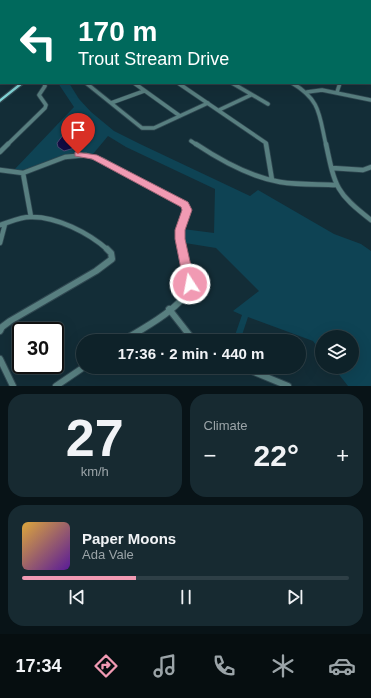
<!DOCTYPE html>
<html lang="en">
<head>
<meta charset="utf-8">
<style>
  :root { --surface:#0e2229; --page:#172a31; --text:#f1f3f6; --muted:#9ba4a8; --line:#2e3f46; --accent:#f19ab3 }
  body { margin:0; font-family:Arial,sans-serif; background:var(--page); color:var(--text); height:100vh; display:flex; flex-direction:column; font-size:15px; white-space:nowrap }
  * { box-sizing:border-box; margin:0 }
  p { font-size:13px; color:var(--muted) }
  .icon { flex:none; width:22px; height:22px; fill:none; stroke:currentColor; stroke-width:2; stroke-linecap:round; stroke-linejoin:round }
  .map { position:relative; height:386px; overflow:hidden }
  .sheet { display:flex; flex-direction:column; gap:8px; padding:8px; background:#081317; flex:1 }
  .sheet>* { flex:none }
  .guide { position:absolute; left:0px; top:0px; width:371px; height:84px; box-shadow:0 4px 16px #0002,0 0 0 1px var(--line); background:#00695c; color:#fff; overflow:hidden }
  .buttons { position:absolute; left:315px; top:330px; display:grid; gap:8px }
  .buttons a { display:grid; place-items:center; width:44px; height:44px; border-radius:50%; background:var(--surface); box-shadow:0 4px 16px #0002,0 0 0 1px var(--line); font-size:20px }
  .speed { position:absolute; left:12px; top:322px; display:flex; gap:8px; font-size:20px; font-weight:700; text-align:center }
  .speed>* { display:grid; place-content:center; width:52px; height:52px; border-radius:50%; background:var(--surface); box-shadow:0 4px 16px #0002,0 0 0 1px var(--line); line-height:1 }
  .speed .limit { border:2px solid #111; border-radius:6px; background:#fff; color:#111 }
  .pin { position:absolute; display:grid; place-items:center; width:34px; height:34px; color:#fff; margin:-41px -17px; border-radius:50% 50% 50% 0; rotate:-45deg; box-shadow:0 0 4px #0007 }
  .pin .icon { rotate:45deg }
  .me { position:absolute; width:44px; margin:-22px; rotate:349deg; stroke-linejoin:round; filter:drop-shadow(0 0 3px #0008) }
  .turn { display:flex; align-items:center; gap:14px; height:84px; padding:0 12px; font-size:18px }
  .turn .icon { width:52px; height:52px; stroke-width:2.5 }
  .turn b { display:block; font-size:28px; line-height:34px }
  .big { font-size:30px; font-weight:600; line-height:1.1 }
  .sheet .widget { flex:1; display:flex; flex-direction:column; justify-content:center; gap:6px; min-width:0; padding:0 14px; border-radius:16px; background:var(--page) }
  .sheet .dial { align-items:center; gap:0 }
  .dial b { font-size:52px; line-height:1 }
  .song { display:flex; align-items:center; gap:12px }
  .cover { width:48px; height:48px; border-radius:6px; background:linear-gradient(135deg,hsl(40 70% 55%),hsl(270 70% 35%)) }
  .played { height:4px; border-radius:2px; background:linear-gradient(90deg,var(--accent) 35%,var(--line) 35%) }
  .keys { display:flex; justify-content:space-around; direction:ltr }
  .heat { display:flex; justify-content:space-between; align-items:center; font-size:22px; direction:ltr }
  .sheet .tiles { flex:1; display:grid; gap:8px; grid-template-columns:1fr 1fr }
  .widget:last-child { grid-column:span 2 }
  .trip { position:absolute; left:76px; top:334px; width:230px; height:40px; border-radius:20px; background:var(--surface); box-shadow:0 4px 16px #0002,0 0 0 1px var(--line); font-weight:600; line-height:40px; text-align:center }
  .menu { display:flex; height:64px; justify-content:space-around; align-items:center; background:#060e10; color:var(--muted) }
  .menu .icon { width:28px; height:28px }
  .menu .selected { color:var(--accent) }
  .menu b { font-size:18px; color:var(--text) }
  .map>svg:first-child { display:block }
  .green { fill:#0e4354 }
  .water { fill:#120b41; stroke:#48486f }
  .building { fill:#4b5b6f; stroke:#34404e }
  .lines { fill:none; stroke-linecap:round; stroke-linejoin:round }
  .minor-far3-casing { stroke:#304851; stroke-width:3.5 }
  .minor-far2-casing { stroke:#304851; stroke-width:5 }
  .minor-far1-casing { stroke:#304851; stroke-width:6 }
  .minor-casing { stroke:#304851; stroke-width:8 }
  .major-casing { stroke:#304851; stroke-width:2.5 }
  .highway-casing { stroke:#304851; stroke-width:2 }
  .minor-far3 { stroke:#587f80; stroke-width:2.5 }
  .minor-far2 { stroke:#587f80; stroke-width:3.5 }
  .minor-far1 { stroke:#587f80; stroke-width:4.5 }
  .minor { stroke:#587f80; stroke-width:6 }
  .major { fill:#82d5d7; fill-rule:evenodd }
  .highway { fill:#91f7fa; fill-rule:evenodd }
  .route { fill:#f19ab3; stroke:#9d6474 }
</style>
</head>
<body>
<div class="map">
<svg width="371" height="386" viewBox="0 0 371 386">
  <rect width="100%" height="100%" fill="#132d37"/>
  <!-- green -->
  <path class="green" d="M 58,83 L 69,83 L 79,99 L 91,112 L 114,131 L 140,144 L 250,196 L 258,190 L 334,234 L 361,244 L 371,251 L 371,386 L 348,386 L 333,367 L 352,367 L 352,337 L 322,337 L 322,353 L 313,341 L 248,317 L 240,341 L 233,341 L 242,315 L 233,311 L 259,291 L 216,248 L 185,243 L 183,229 L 214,233 L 215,189 L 126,147 L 108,136 L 93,154 C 65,145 42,172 14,170 L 74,107 Z"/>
  <!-- water -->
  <path class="water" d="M 69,127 L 79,133 L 83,143 L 78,147 L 64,151 L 58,147 L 57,143 Z"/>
  <!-- building -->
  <path class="building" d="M 156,0 L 164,0 L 161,1 Z"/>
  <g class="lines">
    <!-- minor-far3 casing -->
    <g class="minor-far3-casing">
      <path id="minor-far3" d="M 343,0 L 345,1
        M 32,1 L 35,0
        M 246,1 L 249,0
        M 302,1 L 304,0"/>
    </g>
    <!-- minor-far2 casing -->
    <g class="minor-far2-casing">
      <path id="minor-far2" d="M 86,83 L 142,128 L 154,128 L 208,103
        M 134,83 L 180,116
        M 178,83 L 266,143 L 266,145
        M 232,83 L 268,104
        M 292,83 C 321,100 319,115 326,145
        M 307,92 L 322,90 L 371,100
        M 337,92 L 340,83
        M 111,103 L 144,91
        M 219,110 L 251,95
        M 191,141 L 197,145
        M 7,145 L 45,108 L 46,105 L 39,95 L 45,86 L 44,83"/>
    </g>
    <!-- minor-far1 casing -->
    <g class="minor-far1-casing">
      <path id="minor-far1" d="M 196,144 C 220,160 251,177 280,182 C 299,185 318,184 336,185
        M 266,144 L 272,180
        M 326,144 C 335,187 336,193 371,220
        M 0,152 L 8,144
        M 332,168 L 363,170 L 371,167
        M 0,170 L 23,173 L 65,157 L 86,155 L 102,160 L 184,205 L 187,210 L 180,231 L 183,250
        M 23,173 L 31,217
        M 0,225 C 10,222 20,217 30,217 C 56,216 89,233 108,250
        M 0,243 L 5,224"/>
    </g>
    <!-- minor casing -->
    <g class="minor-casing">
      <path id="minor" d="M 169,309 L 194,341
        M 0,331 L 2,327 L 10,321 L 96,271 L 112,259 L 111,253 L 107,249
        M 122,341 C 139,331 186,306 189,286 C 191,274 185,261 182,249
        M 0,359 L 13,386
        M 242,367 L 288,386
        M 56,386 L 84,367"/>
    </g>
    <!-- major casing -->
    <g class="major-casing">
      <path id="major" d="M 144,0 L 148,0 L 147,1 L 144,1 Z
        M 20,83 L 24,83 L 0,102 L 0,99 Z"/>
    </g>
    <!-- highway casing -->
    <g class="highway-casing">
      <path id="highway" d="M 81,0 L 86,0 L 84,1 L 79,1 Z
        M 99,0 L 104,0 L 102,1 L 97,1 Z
        M 0,28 L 1,28 L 1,30 L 0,30 Z
        M 0,35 L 1,35 L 1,37 L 0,37 Z"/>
    </g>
    <!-- minor-far3 -->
    <use href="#minor-far3" class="minor-far3"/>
    <!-- minor-far2 -->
    <use href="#minor-far2" class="minor-far2"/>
    <!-- minor-far1 -->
    <use href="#minor-far1" class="minor-far1"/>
    <!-- minor -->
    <use href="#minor" class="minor"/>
    <!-- major -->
    <use href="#major" class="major"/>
    <!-- highway -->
    <use href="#highway" class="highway"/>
  </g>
  <!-- route -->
  <path class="route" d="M 75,152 L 97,155 L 188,202 L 192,210 L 185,230 L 185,239 L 195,284 L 194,288 L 190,289 L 186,288 L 184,284 L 175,239 L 175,230 L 182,210 L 181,207 L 92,159 L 75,156 Z"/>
</svg>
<div class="buttons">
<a><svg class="icon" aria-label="layers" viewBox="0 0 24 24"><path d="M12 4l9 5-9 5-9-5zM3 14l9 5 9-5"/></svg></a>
</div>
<div class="speed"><div class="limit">30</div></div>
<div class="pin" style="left:78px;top:154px;background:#d93025"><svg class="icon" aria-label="arrive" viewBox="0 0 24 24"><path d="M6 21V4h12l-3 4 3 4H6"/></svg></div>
<svg class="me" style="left:190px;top:284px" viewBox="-20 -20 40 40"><circle r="17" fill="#f19ab3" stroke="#fff" stroke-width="3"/><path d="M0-11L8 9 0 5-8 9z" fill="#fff"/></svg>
<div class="trip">17:36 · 2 min · 440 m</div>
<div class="guide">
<div class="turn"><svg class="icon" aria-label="left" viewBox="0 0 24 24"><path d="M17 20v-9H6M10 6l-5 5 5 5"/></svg><div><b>170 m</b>Trout Stream Drive</div></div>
</div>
</div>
<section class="sheet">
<div class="tiles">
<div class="widget dial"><b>27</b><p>km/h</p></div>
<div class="widget"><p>Climate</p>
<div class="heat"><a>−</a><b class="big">22°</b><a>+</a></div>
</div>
<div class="widget">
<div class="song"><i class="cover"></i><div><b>Paper Moons</b><p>Ada Vale</p></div></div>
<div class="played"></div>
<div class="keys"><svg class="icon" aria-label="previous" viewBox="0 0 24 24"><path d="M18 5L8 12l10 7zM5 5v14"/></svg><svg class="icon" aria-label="pause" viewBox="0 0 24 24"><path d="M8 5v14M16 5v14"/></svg><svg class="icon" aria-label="next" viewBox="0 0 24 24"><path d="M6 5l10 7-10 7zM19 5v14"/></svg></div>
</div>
</div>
</section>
<nav class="menu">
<b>17:34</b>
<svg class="icon selected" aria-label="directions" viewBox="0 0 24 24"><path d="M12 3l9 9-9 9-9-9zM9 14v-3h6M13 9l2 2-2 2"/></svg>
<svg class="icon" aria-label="music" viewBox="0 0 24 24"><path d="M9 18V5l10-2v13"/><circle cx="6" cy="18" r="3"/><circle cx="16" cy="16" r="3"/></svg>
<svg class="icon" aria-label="phone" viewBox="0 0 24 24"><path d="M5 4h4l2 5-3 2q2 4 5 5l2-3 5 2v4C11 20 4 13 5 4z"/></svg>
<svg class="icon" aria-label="climate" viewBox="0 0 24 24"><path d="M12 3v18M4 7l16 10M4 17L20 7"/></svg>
<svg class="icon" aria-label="car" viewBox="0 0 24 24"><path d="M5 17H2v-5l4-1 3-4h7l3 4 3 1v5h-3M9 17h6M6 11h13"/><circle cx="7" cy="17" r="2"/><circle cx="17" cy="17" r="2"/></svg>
</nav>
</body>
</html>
